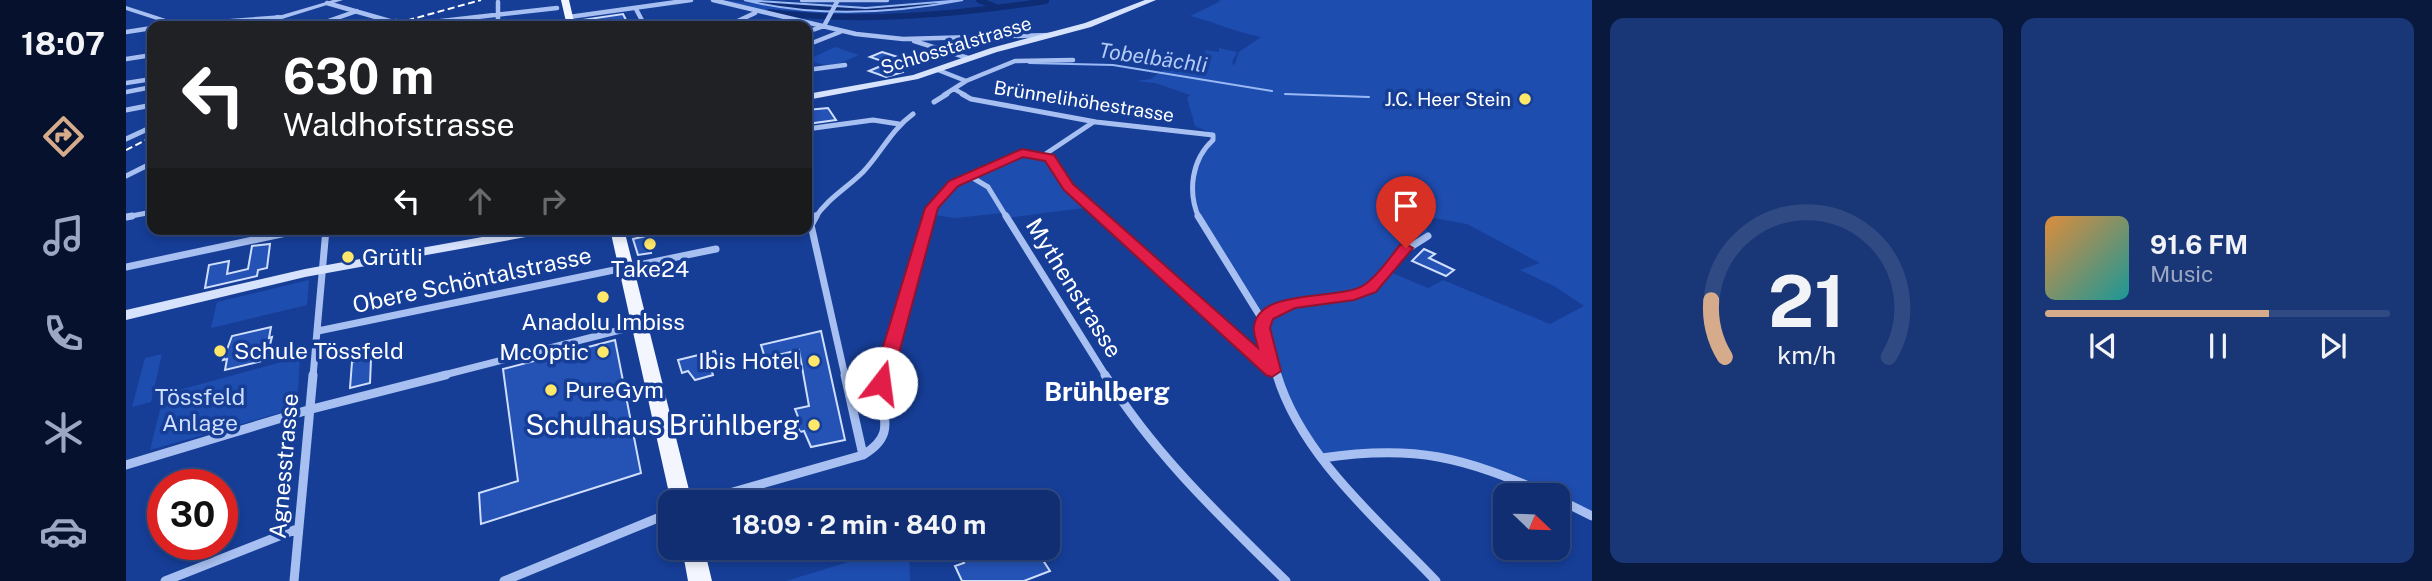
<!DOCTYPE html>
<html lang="en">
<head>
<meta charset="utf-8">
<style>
  :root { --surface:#102e71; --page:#193676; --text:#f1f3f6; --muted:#9ca8c3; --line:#304a84; --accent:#d6ab8b }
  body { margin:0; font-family:"Public Sans",sans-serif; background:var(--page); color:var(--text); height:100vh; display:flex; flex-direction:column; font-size:26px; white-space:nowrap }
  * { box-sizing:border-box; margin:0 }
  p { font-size:23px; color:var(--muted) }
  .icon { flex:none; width:38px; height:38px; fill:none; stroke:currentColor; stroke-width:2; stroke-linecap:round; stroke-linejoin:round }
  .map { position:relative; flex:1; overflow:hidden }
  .drawer { display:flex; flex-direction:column; gap:18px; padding:18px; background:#09193e; width:840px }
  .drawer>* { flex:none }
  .guide { position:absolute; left:21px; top:21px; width:665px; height:214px; border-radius:14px; box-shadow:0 4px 10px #0003,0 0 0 2px var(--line); background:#202124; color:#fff; overflow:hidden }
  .needle { width:46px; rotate:113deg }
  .buttons { position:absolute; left:1367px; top:483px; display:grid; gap:14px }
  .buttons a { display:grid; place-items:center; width:77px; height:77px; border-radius:14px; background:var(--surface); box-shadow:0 4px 10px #0003,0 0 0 2px var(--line); font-size:35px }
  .speed { position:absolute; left:21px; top:469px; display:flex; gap:14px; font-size:35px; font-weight:700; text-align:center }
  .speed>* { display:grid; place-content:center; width:91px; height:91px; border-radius:50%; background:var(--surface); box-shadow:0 4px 10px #0003,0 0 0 2px var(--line); line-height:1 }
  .speed .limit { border:10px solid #d22; background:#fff; color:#111 }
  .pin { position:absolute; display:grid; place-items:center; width:60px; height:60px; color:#fff; margin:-72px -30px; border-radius:50% 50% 50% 0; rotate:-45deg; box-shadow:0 0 7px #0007 }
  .pin .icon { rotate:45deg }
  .me { position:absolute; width:77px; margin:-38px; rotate:15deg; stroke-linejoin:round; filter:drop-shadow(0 0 5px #0008) }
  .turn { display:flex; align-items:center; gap:24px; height:147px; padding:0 21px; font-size:32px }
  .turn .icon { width:91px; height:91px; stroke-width:2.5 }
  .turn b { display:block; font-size:49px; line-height:60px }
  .lanes { display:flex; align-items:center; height:66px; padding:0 21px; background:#0003; justify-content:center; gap:35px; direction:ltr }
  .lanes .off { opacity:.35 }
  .drawer .card { flex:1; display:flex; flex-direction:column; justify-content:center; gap:10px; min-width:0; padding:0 24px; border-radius:14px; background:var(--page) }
  .drawer .dial { align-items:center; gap:0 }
  .dial svg { height:182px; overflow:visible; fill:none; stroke:var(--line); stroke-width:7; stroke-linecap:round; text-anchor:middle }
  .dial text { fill:var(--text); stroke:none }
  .song { display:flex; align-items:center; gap:21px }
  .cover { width:84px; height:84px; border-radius:10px; background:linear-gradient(135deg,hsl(30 70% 55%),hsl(180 70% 35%)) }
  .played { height:7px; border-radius:4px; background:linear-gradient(90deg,var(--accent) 65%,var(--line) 65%) }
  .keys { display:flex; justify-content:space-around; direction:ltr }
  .drawer .tiles { flex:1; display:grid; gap:18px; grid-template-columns:repeat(2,1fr) }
  .trip { position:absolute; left:532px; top:490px; width:402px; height:70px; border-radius:14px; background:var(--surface); box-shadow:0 4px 10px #0003,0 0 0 2px var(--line); font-weight:700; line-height:70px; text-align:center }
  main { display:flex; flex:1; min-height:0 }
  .tabs { display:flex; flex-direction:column; width:126px; justify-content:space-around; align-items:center; background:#06122d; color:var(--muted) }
  .tabs .icon { width:49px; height:49px }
  .tabs .selected { color:var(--accent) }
  .tabs b { font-size:32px; color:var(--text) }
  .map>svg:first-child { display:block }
  .green { fill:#1e4db0; fill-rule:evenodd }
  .water { fill:#0e2c73; stroke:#9ab9f4; stroke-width:2 }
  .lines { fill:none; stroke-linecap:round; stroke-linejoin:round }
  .stream { stroke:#9ab9f4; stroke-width:2 }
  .canal { stroke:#0e2c73; stroke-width:6 }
  .building { fill:#2452b5; stroke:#cfdefc; stroke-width:2 }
  .minor-far3 { stroke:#a8c0f1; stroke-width:4.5 }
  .minor-far2 { stroke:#a8c0f1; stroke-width:5 }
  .minor-far1 { stroke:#a8c0f1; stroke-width:7 }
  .minor { stroke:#a8c0f1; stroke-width:9 }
  .tertiary { fill:#a8c0f1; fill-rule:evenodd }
  .secondary { fill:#d7e2fc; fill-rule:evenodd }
  .primary { fill:#f3f6ff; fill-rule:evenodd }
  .rail { stroke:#fff; stroke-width:2; stroke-dasharray:7 3.5; stroke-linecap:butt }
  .route { fill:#e11d48; stroke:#92132f; stroke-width:2 }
  .poi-dot { fill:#ffe769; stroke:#163e97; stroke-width:2.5 }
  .labels { text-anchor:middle; stroke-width:7; stroke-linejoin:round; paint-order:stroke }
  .far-street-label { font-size:19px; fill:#fff; stroke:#163e97 }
  .far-poi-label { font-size:19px; fill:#fff; stroke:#163e97; text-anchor:end }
  .far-water-label { font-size:21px; font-style:italic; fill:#b4cbf8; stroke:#163e97 }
  .poi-label { font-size:23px; fill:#fff; stroke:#163e97; text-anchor:start }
  .street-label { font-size:23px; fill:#fff; stroke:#163e97 }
  .park-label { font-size:23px; fill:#cfdefc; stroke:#163e97 }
  .quarter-label { font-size:26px; font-weight:bold; fill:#fff; stroke:#163e97 }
  .near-poi-label { font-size:28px; fill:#fff; stroke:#163e97; text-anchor:end }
</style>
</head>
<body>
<main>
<nav class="tabs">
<b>18:07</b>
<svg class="icon selected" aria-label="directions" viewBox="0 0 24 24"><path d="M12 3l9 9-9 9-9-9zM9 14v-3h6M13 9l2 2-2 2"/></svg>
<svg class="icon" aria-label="music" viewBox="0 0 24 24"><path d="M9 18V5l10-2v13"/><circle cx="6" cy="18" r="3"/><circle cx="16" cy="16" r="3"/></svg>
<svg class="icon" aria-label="phone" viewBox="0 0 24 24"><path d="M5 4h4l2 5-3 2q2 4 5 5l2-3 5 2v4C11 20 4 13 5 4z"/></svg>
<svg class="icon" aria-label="climate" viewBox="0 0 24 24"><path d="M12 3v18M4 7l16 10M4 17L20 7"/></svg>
<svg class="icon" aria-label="car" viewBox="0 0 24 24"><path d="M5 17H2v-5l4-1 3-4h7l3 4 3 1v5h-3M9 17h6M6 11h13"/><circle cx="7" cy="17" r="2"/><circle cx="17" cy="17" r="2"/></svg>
</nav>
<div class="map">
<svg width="1466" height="581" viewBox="0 0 1466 581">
  <rect width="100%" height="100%" fill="#163e97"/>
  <!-- green -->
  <path class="green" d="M 599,0 L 686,11 L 735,13 L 702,15 L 700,18 L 643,12 Z
    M 1092,0 L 1466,0 L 1466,516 L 1432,495 L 1423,495 L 1326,456 L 1196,458 L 1157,386 L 1137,321 L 1071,214 L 1067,168 L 1073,153 L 1087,140 L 1086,133 L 1069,126 L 1061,98 L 1064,95 L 1029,83 L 1010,81 L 1025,79 L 1053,58 L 1073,62 L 1080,50 L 1093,52 L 1093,48 L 1111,52 L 1106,62 L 1108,66 L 1113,52 L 1135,37 C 1109,32 1089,22 1064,16 L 1095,1 ZM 1297,216 L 1341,224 L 1414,263 L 1394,270 L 1428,286 L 1458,306 L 1424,324 L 1317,280 L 1302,288 L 1259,270 L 1302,236 Z
    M 709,47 L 733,55 C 709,65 707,69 681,60 Z
    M 902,155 L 922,161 L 931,181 L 965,207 L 881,218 L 877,213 L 829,218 L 802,214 C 826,182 862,161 902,155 Z
    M 183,280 L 181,305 L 85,328 L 91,302 Z
    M 36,354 L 25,402 L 6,407 L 19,358 Z
    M 174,357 L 171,408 L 24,450 L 38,394 Z
    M 768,548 L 783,548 L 784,581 L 660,581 Z"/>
  <!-- water -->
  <path class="water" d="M 618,0 L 740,8 L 837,0 C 764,14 691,18 618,0 Z"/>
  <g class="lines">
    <!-- stream -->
    <path class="stream" d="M 903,63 L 987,65 L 1146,91
      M 1159,94 L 1243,97"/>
    <!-- canal -->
    <path class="canal" d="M 853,0 L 870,7
      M 643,12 C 737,23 827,15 920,1"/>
  </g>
  <!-- building -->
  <path class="building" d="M 497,14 L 503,26 L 458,26 L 456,20 Z
    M 756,52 L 772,57 L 777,72 L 760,77 L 743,71 L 762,63 L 744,57 Z
    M 702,108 L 710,120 L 681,124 L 681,110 Z
    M 520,236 L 525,253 L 512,255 L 507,239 Z
    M 144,244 L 141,268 L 132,270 L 131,276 L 79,288 L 83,265 L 103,261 L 101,274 L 122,269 L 126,246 Z
    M 1298,249 L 1309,254 L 1303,258 L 1328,270 L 1320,276 L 1286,261 Z
    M 145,327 L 143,338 L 146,337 L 140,360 L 99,370 L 101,359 L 97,360 L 106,336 Z
    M 695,331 L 719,440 L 685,447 L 678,431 L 674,432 L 670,423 L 674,422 L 669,409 L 683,406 L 673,350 L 639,358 L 635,345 Z
    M 489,340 L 515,473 L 355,524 L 353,493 L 392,481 L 377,369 Z
    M 589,351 L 593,364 L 584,366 L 587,375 L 569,380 L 562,371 L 556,373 L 552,360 Z
    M 238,359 L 245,359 L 244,383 L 224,388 L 226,362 Z
    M 857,548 L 865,559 L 909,548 L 924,571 L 898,581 L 836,581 L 829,566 L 838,563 L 834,554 Z"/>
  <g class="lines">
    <!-- minor-far3 -->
    <path class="minor-far3" d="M 587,0 L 730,34 L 777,39 L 924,35
      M 676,0 L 761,0
      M 372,2 L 372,26
      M 201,3 L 281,26
      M 510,9 L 519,26
      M 443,17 L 565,0
      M 280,25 L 431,8
      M 40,26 L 50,26
      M 129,26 L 152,17
      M 188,26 L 231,11
      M 253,26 L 270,21
      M 601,26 L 629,13
      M 0,32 L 26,28
      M 681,32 L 698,26 L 712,0
      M 788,41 L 842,58
      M 681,45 L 714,32
      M 0,59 L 26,55
      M 681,70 L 719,65
      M 812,70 L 840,81 L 818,95
      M 840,81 L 889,61 L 947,60
      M 0,83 L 26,79
      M 828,89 L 839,95
      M 0,92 L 26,87"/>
    <!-- minor-far2 -->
    <path class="minor-far2" d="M 836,94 L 845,99 L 970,122 L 1087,135 L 1087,140 C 1066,159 1061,191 1073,218
      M 808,102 L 821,94
      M 0,110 L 26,105
      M 681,129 L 747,120 L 773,124
      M 0,139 L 26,127
      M 918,155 L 966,123
      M 842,175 L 862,187 L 881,218
      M 0,176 L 26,163
      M 0,217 L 26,212
      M 689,218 C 701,199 721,188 737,172 C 755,153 765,130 787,114
      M 803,218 L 806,208 L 827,183 L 853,170 L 896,153 L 924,158 L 942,187 L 976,218"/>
    <!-- minor-far1 -->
    <path class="minor-far1" d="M 690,216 L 685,225 L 719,376
      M 880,216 L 980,376
      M 974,216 L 1146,371
      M 1072,216 L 1137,321
      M 0,217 L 6,216
      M 0,267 L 179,229
      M 192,331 L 590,249
      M 187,376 L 200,229
      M 314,376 L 514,325
      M 757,376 L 804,216
      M 1151,376 L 1137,330 L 1140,316 L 1163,305 L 1238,291 L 1275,253 L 1302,236"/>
    <!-- minor -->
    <path class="minor" d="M 719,375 L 737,455
      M 979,375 C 1028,454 1094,516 1160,581
      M 1151,375 C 1176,457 1252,520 1310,581
      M 1196,458 C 1289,444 1338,457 1423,495
      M 0,465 L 182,410 L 320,375
      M 1432,499 L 1466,516
      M 572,502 L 737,455 C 778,431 747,409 757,375
      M 39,581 L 171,529
      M 168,581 L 187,375
      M 378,581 L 544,513"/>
    <!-- tertiary -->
    <path class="tertiary" d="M 207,0 L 217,0 L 156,19 L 62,26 L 43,24 L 0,10 L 0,6 L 46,21 L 62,22 L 156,15 Z"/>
    <!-- secondary -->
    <path class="secondary" d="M 1019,0 L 1030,0 L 965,27 L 871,52 L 792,79 L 681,100 L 681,94 L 787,75 L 865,48 L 959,23 Z
      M 400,229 L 428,229 L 422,233 L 179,277 L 0,320 L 0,310 L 179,269 Z"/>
    <!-- primary -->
    <path class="primary" d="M 435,0 L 443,0 L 449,26 L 441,26 Z
      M 484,229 L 498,229 L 566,502 L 545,502 Z
      M 556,548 L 578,548 L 586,581 L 562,581 Z"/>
    <!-- rail -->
    <path class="rail" d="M 261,26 L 355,0
      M 0,150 L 26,137"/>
  </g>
  <!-- route -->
  <path class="route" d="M 896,149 L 928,155 L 947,184 L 1132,348 C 1131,342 1127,333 1128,327 C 1132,287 1214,301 1238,285 C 1252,276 1264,257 1274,245 L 1280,244 L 1287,248 L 1250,292 L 1228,300 L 1169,308 L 1147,319 L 1144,328 L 1155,371 L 1146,377 L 1140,375 L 938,190 L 919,161 L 897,157 L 832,186 L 812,208 L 765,383 L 755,389 L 749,387 L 746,383 L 799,208 L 823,181 Z"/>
  <!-- markers -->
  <g class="poi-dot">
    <circle cx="1399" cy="99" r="7"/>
    <circle cx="524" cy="244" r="7"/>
    <circle cx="222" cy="257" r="7"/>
    <circle cx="477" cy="297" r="7"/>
    <circle cx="94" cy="351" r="7"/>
    <circle cx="477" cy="352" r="7"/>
    <circle cx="688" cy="361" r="7"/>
    <circle cx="425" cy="390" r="7"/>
    <circle cx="688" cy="425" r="7"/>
  </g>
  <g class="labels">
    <!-- far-street labels -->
    <g class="far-street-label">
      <text transform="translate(830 45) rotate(-17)" y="7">Schlosstalstrasse</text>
      <text transform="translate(958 101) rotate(9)" y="7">Brünnelihöhestrasse</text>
    </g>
    <!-- far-poi labels -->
    <g class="far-poi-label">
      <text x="1385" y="106">J.C. Heer Stein</text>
    </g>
    <!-- far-water labels -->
    <g class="far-water-label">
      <text transform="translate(1027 58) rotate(8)" y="7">Tobelbächli</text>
    </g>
    <!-- poi labels -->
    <g class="poi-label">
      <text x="236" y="265">Grütli</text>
      <text x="524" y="277" text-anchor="middle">Take24</text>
      <text x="477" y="330" text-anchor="middle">Anadolu Imbiss</text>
      <text x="108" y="359">Schule Tössfeld</text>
      <text x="463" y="360" text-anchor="end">McOptic</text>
      <text x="674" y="369" text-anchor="end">Ibis Hotel</text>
      <text x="439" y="398">PureGym</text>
    </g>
    <!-- street labels -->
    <g class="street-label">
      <text transform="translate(346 280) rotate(-12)" y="8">Obere Schöntalstrasse</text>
      <text transform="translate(948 288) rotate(58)" y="8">Mythenstrasse</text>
      <text transform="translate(158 466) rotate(-85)" y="8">Agnesstrasse</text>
    </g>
    <!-- park labels -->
    <g class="park-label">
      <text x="74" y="405">Tössfeld<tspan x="74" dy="26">Anlage</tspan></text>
    </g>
    <!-- quarter labels -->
    <g class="quarter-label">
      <text x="981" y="401">Brühlberg</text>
    </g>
    <!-- near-poi labels -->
    <g class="near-poi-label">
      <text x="674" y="435">Schulhaus Brühlberg</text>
    </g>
  </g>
</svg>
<div class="buttons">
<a><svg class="needle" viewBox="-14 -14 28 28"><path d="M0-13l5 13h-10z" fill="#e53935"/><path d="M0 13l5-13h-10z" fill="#9ca8c3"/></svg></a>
</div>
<div class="speed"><div class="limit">30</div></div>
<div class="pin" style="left:1280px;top:248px;background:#d93025"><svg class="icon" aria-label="arrive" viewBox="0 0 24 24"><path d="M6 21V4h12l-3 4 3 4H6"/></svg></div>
<svg class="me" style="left:755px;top:383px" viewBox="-20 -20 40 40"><circle r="19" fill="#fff"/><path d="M0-13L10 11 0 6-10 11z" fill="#e11d48"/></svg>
<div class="trip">18:09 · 2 min · 840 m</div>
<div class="guide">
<div class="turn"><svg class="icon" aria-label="left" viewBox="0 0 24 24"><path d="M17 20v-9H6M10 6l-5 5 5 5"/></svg><div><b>630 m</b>Waldhofstrasse</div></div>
<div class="lanes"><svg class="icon" aria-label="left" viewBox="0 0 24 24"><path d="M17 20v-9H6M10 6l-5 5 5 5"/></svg><svg class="icon off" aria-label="ahead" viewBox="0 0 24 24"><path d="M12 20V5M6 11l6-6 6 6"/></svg><svg class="icon off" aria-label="right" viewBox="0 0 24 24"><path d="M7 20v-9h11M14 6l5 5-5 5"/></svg></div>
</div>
</div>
<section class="drawer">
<div class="tiles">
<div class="card dial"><svg viewBox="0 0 100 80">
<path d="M14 69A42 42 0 1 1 86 69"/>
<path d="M14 69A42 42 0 0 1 8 44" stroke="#d6ab8b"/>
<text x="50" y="56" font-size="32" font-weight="700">21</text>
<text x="50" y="72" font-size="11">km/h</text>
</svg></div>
<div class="card">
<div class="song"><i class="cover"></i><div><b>91.6 FM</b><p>Music</p></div></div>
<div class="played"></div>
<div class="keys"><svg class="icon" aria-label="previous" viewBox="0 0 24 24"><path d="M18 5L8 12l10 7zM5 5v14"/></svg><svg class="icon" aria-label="pause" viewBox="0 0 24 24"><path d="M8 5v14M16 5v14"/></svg><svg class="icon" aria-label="next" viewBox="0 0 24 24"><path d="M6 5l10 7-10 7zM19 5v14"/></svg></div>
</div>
</div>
</section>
</main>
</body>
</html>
